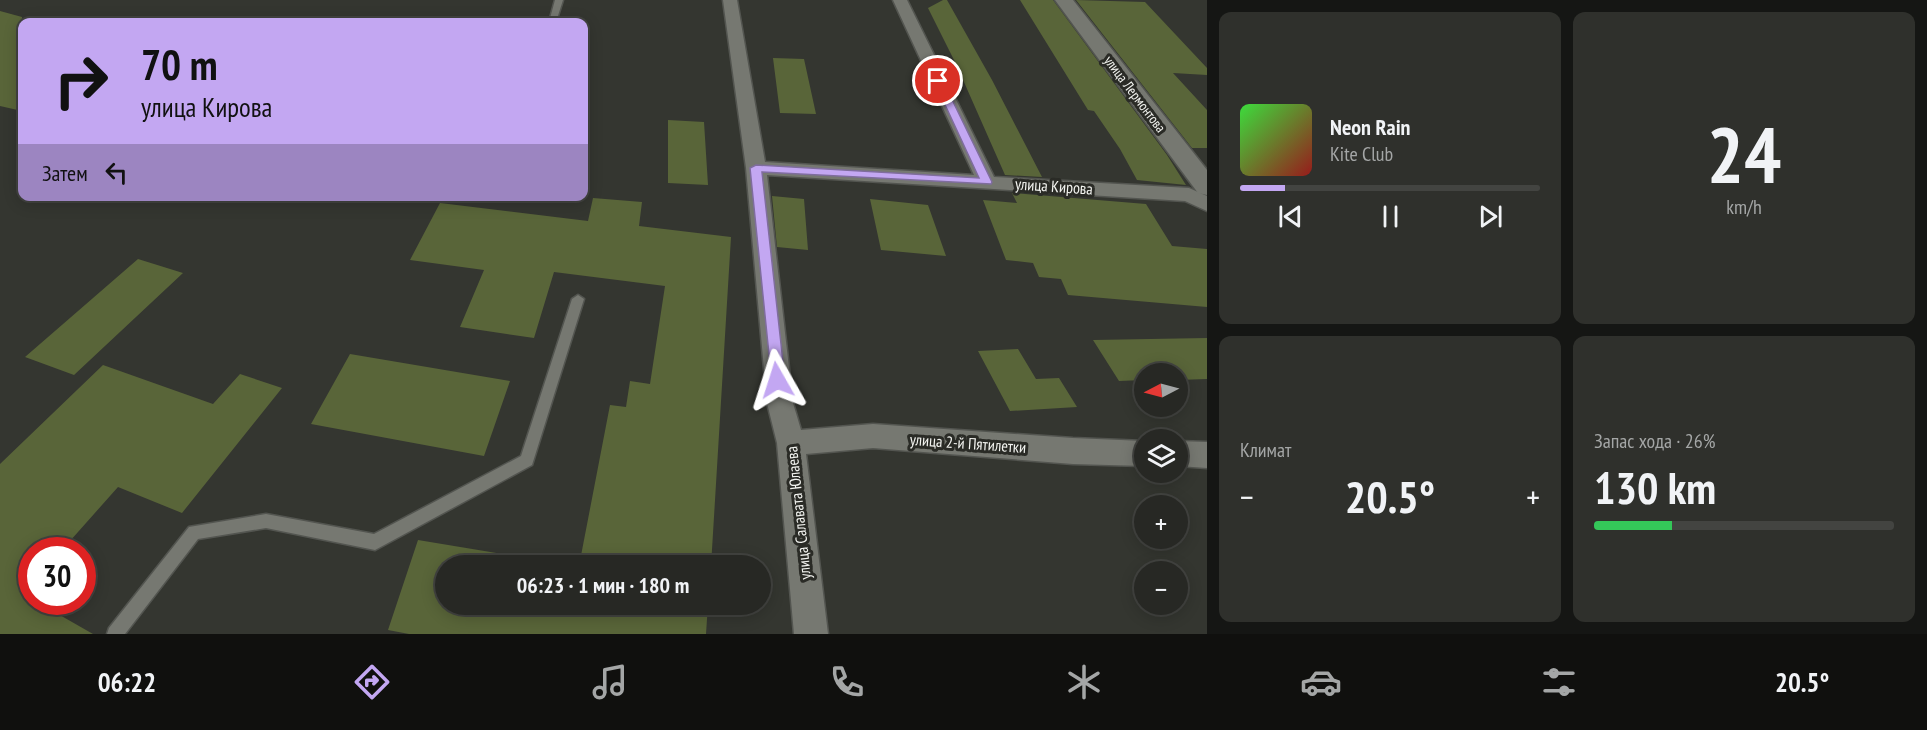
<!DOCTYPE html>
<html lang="ru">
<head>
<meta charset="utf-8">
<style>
  :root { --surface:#272824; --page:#2f302c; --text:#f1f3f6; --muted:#a4a6a6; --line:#434441; --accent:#c3a7f2 }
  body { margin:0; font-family:"PT Sans Narrow",sans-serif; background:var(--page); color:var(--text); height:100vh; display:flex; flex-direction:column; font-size:22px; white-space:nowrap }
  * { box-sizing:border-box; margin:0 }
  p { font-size:20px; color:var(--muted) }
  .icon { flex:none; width:33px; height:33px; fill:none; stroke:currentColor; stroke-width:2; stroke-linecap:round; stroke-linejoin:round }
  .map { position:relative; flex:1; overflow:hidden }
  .details { display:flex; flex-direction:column; gap:12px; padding:12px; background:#151614; width:720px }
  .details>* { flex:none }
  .top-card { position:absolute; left:18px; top:18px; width:570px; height:183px; border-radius:12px; box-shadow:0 3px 15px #0003,0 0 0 2px var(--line); background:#c3a7f2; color:#111; overflow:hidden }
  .needle { width:39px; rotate:264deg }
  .tools { position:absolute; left:1134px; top:363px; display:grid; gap:12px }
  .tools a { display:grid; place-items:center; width:54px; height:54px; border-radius:50%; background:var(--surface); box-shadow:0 3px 15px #0003,0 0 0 2px var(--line); font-size:30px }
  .speed { position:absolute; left:18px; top:537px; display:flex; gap:12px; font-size:30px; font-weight:700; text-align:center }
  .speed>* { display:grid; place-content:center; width:78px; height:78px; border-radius:50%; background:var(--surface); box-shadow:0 3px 15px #0003,0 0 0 2px var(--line); line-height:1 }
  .speed .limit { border:9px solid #d22; background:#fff; color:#111 }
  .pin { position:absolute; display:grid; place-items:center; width:51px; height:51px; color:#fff; margin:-26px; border:3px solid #fff; border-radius:50%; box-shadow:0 2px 6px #0007 }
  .me { position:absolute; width:66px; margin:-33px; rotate:354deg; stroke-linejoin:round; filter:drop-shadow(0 0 4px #0008) }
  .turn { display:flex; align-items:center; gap:21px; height:126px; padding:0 24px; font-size:27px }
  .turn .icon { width:78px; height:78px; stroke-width:2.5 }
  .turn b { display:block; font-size:42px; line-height:51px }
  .then { display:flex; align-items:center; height:57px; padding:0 24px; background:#0003; gap:12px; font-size:22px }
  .big { font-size:45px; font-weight:700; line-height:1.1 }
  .details .card { flex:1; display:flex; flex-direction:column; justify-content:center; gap:9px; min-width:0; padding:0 21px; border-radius:12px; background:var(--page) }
  .details .dial { align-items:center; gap:0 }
  .dial b { font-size:78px; line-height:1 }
  .song { display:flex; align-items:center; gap:18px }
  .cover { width:72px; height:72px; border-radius:9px; background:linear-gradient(135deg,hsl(120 70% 55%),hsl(0 70% 35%)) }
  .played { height:6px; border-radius:3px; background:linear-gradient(90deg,var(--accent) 15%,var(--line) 15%) }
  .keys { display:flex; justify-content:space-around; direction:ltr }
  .heat { display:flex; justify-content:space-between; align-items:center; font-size:33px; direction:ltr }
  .charge { height:9px; border-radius:4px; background:linear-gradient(90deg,#34c759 26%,var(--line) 0) }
  .details .tiles { flex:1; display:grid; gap:12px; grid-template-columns:repeat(2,1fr) }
  .trip { position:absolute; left:435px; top:555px; width:336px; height:60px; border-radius:30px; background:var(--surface); box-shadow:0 3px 15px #0003,0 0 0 2px var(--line); font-weight:700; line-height:60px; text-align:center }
  .menu { display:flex; height:96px; justify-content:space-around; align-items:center; background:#10100e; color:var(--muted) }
  .menu .icon { width:42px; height:42px }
  .menu .current { color:var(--accent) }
  .menu b { font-size:27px; color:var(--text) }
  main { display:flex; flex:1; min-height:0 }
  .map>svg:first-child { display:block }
  .building { fill:#596539 }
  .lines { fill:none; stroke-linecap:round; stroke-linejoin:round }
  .service-casing { stroke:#535550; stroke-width:3 }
  .minor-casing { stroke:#535550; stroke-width:3 }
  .tertiary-casing { stroke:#535550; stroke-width:3 }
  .service { fill:#767871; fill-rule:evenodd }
  .minor { fill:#767871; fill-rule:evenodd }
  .tertiary { fill:#767871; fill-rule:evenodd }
  .route { fill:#c3a7f2; stroke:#7f6d9d; stroke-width:1.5 }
  .labels { text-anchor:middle; stroke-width:6; stroke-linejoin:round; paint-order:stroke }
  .far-street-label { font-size:14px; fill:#f3f4f0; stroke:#2a2b26 }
  .street-label { font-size:16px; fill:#f3f4f0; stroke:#2a2b26 }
</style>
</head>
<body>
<main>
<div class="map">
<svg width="1207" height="634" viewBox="0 0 1207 634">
  <rect width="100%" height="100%" fill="#343630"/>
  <!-- building -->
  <path class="building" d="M 943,0 L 947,0 L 992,80 L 1042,177 L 1005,175 L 956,64 L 928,8 Z
    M 1020,0 L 1053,0 L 1167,155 L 1186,185 L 1137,180 L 1120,149 L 1094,111 L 1088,110 Z
    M 1076,0 L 1145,2 L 1207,68 L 1207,75 L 1173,73 L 1207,110 L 1207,148 L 1192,148 Z
    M 0,11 L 22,17 L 22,111 L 0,106 Z
    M 773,58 L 804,59 L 816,114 L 780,113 Z
    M 668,120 L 704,122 L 708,185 L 668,183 Z
    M 1012,193 L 1146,204 L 1172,246 L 1207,249 L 1207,307 L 1068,295 L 1061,279 L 1039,277 L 1033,263 L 1006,260 L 983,200 L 1017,203 Z
    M 772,196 L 804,199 L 808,250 L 777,247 Z
    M 593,198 L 642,202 L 639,226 L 731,237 L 711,566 L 579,566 L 610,405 L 626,407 L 630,381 L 650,384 L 665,286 L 554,272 L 534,338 L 460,327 L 484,270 L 410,260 L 440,203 L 588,221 Z
    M 870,199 L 928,205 L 946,256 L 881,250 Z
    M 138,259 L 183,273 L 74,375 L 25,357 Z
    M 1207,338 L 1207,379 L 1178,380 L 1178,374 L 1144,374 L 1144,380 L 1119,381 L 1093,340 Z
    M 1018,349 L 1036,379 L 1059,378 L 1077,407 L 1010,411 L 978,351 Z
    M 350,354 L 510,381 L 484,456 L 311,424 Z
    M 103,365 L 213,404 L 240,374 L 282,388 L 182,513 L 118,487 L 62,550 L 32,550 L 32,602 L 37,602 L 93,634 L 0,634 L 0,464 Z
    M 418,540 L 575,566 L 446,566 L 446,604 L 708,604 L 706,634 L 409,634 L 388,630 Z"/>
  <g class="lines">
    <!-- service casing -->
    <g class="service-casing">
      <path id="service" d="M 555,0 L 563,0 L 556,22 L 549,22 Z
        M 408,19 L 439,20 L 443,22 L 408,22 Z
        M 578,295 L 584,299 L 532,465 L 375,550 L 266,528 L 198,539 L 125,634 L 107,634 L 109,628 L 189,527 L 266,514 L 374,534 L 521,456 L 572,299 Z"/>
    </g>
    <!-- minor casing -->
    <g class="minor-casing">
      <path id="minor" d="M 723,0 L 737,0 L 765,162 L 974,175 L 893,0 L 907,0 L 994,177 L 1189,188 L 1207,196 L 1207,211 L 1185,201 L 767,175 L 793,403 L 801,430 L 873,424 L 1073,438 L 1144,441 L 1144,466 L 1073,464 L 873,448 L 806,454 L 828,634 L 794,634 L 777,443 L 767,403 L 746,168 Z
        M 1178,441 L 1207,442 L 1207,468 L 1178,466 Z"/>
    </g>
    <!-- tertiary casing -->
    <g class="tertiary-casing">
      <path id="tertiary" d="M 1055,0 L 1073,0 L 1207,170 L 1207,195 L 1198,193 Z"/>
    </g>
    <!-- service -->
    <use href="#service" class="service"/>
    <!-- minor -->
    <use href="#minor" class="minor"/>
    <!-- tertiary -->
    <use href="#tertiary" class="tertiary"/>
  </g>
  <!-- route -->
  <path class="route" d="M 938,78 L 943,81 L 992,182 L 991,184 L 762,172 L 785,380 L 782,384 L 772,384 L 750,168 L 756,165 L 979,178 L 934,81 Z"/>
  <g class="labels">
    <!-- far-street labels -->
    <g class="far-street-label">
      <text transform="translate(1135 94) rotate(53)" y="5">улица Лермонтова</text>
    </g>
    <!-- street labels -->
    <g class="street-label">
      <text transform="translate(1054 186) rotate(4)" y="6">улица Кирова</text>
      <text transform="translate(968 443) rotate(4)" y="6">улица 2-й Пятилетки</text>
      <text transform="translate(798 513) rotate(-96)" y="6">улица Салавата Юлаева</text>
    </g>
  </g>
</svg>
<div class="tools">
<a><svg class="needle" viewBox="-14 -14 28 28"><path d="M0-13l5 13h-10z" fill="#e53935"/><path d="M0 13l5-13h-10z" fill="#a4a6a6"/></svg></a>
<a><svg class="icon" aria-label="layers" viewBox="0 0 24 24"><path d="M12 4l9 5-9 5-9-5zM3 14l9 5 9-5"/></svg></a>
<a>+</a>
<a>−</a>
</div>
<div class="speed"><div class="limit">30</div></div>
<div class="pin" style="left:938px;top:81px;background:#d93025"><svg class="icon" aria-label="arrive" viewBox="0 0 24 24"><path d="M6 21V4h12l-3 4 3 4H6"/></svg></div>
<svg class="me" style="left:777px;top:380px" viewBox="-20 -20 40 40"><path d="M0-17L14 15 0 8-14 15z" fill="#c3a7f2" stroke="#fff" stroke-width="4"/></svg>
<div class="trip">06:23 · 1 мин · 180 m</div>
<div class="top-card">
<div class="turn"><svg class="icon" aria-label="right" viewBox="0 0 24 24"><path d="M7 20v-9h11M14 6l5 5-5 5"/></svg><div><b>70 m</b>улица Кирова</div></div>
<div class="then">Затем<svg class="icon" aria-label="left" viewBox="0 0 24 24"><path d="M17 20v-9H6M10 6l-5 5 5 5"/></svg></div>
</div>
</div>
<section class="details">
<div class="tiles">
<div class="card">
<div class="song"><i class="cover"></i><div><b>Neon Rain</b><p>Kite Club</p></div></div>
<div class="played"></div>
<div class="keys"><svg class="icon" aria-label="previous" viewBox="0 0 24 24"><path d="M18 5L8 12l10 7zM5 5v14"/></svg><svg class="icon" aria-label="pause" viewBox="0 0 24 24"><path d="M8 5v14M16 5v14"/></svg><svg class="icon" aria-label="next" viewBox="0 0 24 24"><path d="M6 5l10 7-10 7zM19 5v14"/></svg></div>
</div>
<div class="card dial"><b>24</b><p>km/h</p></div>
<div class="card"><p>Климат</p>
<div class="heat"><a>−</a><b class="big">20.5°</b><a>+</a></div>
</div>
<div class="card"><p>Запас хода · 26%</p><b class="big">130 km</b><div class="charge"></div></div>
</div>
</section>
</main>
<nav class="menu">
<b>06:22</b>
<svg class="icon current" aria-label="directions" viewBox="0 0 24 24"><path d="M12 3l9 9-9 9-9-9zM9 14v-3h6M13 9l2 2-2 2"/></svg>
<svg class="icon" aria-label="music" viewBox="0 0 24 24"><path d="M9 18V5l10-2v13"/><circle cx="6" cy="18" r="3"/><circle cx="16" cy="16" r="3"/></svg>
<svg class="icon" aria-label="phone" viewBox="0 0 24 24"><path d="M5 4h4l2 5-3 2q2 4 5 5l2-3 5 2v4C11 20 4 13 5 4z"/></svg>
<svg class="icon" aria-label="climate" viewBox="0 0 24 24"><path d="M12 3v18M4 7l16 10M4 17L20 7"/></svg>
<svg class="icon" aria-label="car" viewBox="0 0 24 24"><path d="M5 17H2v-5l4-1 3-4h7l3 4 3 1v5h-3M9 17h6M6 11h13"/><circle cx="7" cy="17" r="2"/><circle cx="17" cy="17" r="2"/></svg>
<svg class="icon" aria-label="filters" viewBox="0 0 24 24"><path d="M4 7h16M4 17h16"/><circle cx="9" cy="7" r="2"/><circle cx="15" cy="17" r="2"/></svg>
<b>20.5°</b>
</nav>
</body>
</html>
